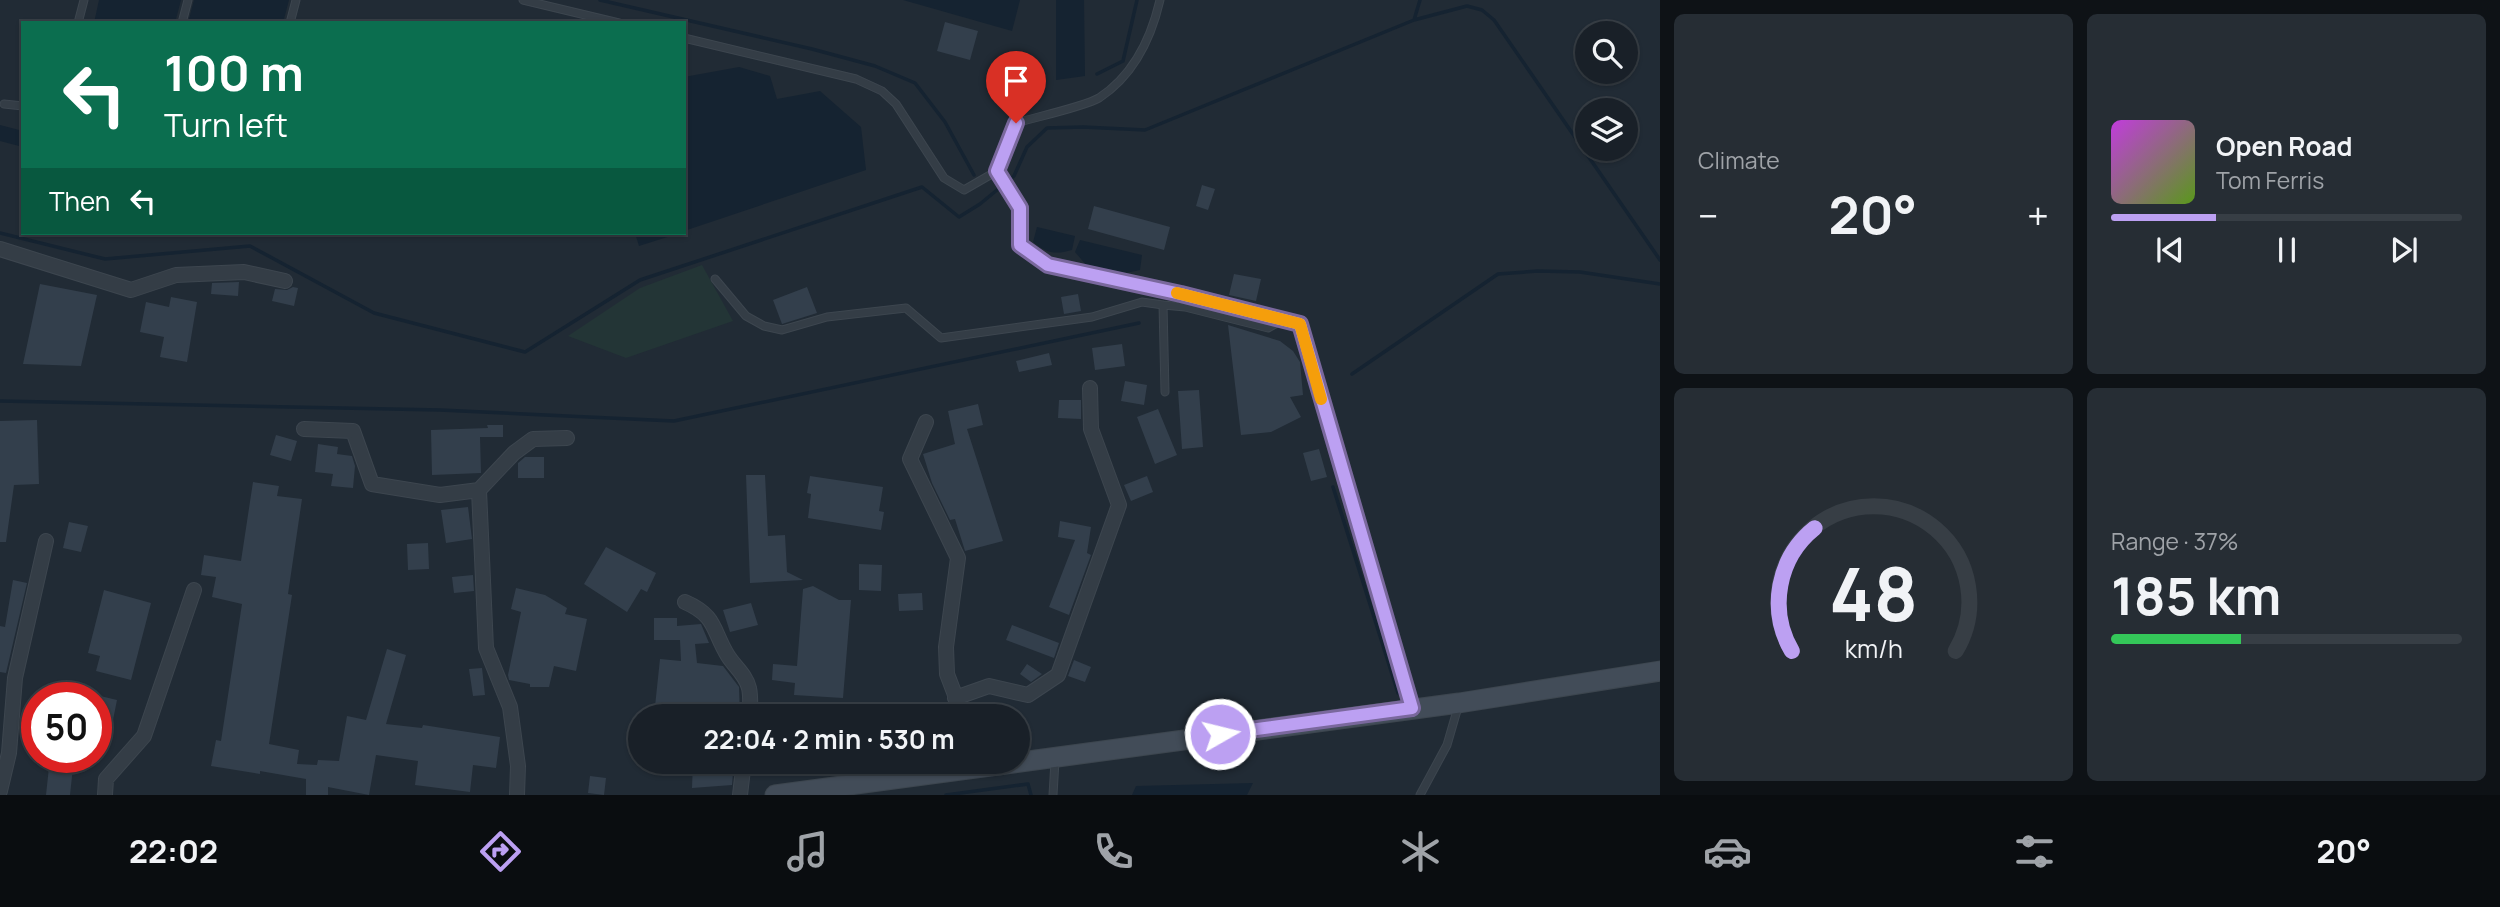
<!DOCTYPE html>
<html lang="en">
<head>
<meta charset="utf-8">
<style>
  :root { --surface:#192028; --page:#262d34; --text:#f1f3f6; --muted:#9fa3a8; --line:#373e45; --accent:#bca0f2 }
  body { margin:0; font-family:Manrope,sans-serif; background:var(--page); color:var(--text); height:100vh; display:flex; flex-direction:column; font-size:26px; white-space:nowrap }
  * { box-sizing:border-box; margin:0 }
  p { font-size:23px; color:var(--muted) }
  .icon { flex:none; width:38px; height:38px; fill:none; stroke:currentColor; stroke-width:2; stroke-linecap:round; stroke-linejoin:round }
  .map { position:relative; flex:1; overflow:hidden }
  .sheet { display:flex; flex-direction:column; gap:14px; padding:14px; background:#0e1216; width:840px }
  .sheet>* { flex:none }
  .guide { position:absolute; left:21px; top:21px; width:665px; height:214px; border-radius:0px; box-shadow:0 2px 5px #0004,0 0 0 2px var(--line); background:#0b6e4f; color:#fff; overflow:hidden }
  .fabs { position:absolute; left:1575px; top:21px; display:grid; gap:14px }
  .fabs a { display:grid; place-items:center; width:63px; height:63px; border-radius:50%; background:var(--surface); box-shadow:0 2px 5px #0004,0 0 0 2px var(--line); font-size:35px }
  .speed { position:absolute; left:21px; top:682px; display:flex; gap:14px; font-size:35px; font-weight:700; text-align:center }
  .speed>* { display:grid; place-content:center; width:91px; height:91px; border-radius:50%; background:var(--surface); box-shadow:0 2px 5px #0004,0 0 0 2px var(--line); line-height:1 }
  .speed .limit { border:10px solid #d22; background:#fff; color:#111 }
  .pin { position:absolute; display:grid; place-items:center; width:60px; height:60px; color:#fff; margin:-72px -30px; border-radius:50% 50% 50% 0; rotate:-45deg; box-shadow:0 0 7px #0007 }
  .pin .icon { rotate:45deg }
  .me { position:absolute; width:77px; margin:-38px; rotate:82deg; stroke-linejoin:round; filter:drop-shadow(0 0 5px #0008) }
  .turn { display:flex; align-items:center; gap:24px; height:147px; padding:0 28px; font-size:32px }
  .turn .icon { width:91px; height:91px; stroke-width:2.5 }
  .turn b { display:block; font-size:49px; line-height:60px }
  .then { display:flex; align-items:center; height:66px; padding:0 28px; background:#0003; gap:14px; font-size:26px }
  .big { font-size:52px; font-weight:700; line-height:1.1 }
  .sheet .card { flex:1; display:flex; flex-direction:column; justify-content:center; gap:10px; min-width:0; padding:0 24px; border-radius:10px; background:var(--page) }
  .sheet .dial { align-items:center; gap:0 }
  .dial svg { height:182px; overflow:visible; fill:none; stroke:var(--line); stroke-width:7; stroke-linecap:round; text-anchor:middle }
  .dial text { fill:var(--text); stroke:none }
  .song { display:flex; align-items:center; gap:21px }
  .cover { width:84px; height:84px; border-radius:10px; background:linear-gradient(135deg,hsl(290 70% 55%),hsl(90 70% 35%)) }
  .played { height:7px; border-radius:4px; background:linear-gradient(90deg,var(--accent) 30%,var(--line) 30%) }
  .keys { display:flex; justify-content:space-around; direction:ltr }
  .heat { display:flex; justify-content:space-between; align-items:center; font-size:38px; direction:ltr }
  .charge { height:10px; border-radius:5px; background:linear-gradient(90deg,#34c759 37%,var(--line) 0) }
  .sheet .tiles { flex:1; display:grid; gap:14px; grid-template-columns:repeat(2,1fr) }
  .trip { position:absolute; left:628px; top:704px; width:402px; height:70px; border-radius:35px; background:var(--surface); box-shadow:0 2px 5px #0004,0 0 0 2px var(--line); font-weight:700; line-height:70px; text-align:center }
  .dock { display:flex; height:112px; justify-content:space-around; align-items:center; background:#0a0d10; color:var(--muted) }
  .dock .icon { width:49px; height:49px }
  .dock .on { color:var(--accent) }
  .dock b { font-size:32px; color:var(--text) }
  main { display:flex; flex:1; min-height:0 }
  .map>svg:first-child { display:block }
  .green { fill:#233536 }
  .water { fill:#152331 }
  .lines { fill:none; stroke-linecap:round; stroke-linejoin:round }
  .stream { stroke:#152331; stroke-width:3.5 }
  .building { fill:#333f4c }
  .lane-casing { stroke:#3d464f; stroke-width:9 }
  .street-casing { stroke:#3d464f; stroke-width:16 }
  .secondary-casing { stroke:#3d464f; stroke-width:21 }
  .lane { stroke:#343d46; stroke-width:7 }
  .street { stroke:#343d46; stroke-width:14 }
  .secondary { stroke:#424c58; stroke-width:19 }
  .route-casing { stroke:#7a689d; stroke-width:18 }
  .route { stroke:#bca0f2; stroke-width:12 }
  .slow { stroke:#f59e0b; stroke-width:12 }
</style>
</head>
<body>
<main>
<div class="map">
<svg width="1660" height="795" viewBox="0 0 1660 795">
  <rect width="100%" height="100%" fill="#212b35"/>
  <!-- green -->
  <path class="green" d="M 702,265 L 733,321 L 626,358 L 568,336 L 640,288 Z"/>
  <!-- water -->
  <path class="water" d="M 99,0 L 181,0 L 175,23 L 94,23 Z
    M 194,0 L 289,0 L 283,23 L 188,23 Z
    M 903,0 L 1020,0 L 1012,31 Z
    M 1056,0 L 1084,0 L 1085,76 L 1056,80 Z
    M 739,67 L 770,76 L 777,99 L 820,91 L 861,127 L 866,170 L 684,231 L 684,77 Z
    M 0,125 L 23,131 L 23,147 L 0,141 Z
    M 1037,227 L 1075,236 L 1072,250 C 1055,255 1046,253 1033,242 Z
    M 635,233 L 680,233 L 639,246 Z
    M 1080,240 L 1142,255 L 1140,270 L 1117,275 L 1087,266 L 1075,252 Z
    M 1253,783 L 1247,795 L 1132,795 L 1136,786 Z"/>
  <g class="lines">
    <!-- stream -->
    <path class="stream" d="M 600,0 L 812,49 L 875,66 L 915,83 L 945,122 L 974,175
      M 1414,20 L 1420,0
      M 1097,74 L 1123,61 L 1137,0
      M 0,233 L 105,259 L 250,246 L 374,313 L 525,352 L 640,280 L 922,187 L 959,217 L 980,204 L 1014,176 L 1027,147 L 1047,128 L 1083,127 L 1145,130 L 1414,20 L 1467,6 L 1482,10 L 1494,20 L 1660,260
      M 1352,374 L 1498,274 L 1538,271 L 1580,272 L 1660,284
      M 0,401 L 440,410 L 674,421 L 1139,323
      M 1333,487 L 1398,693
      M 946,795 L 1028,784 L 1031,795"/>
  </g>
  <!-- building -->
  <path class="building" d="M 945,22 L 978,31 L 970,60 L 937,51 Z
    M 1202,185 L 1215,189 L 1208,210 L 1196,206 Z
    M 1094,206 L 1170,227 L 1164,250 L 1088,229 Z
    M 1234,274 L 1261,279 L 1256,301 L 1229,295 Z
    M 239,282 L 238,296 L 211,294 L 212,283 Z
    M 40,284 L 97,295 L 81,366 L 23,364 Z
    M 293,287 L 298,288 L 294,306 L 272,301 L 275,289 L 287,290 Z
    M 807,287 L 817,313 L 782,324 L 773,300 Z
    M 1078,294 L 1081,311 L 1064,314 L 1061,297 Z
    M 171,297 L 197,302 L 187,362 L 160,357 L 164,337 L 140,332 L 146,302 L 169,307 Z
    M 1228,325 L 1280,341 L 1293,351 L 1300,362 L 1303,395 L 1290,397 L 1301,417 L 1271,432 L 1241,435 Z
    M 1122,344 L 1125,366 L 1095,370 L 1092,348 Z
    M 1049,353 L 1052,365 L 1019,372 L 1016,361 Z
    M 1125,381 L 1147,385 L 1144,405 L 1121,401 Z
    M 1199,390 L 1203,447 L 1182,449 L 1178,391 Z
    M 1059,400 L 1081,400 L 1081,419 L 1058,418 Z
    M 978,404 L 983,425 L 967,429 L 1003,541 L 965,551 L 955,519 L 950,520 L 932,483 L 923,454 L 955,444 L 948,411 Z
    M 1158,409 L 1177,455 L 1155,464 L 1137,417 Z
    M 37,420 L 39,484 L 14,485 L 6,542 L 0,542 L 0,421 Z
    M 487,425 L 503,425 L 503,437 L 480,437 L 481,473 L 432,475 L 431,430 L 488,428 Z
    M 276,435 L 297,441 L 291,461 L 270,455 Z
    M 318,444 L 338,447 L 337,454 L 352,456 L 355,466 L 353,488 L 331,486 L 333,474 L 315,472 Z
    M 1319,449 L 1327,477 L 1311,481 L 1303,453 Z
    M 525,457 L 544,457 L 544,478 L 518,478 L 518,463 Z
    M 746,475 L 765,475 L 768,536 L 785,535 L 787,572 L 803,580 L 750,583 Z
    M 810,476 L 883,487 L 879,511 L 884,512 L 881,530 L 808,518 L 811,494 L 807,493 Z
    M 1147,476 L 1153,492 L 1131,501 L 1124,485 Z
    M 253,482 L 279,486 L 277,496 L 302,499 L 288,594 L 292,595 L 269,744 L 299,750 L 297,764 L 317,765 L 318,760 L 339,761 L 347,716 L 366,720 L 387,649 L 406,655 L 386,724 L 422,728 L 423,725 L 500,737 L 496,768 L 473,765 L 470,792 L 415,785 L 418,761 L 376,755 L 369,795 L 328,787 L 328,795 L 306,795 L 306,779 L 260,771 L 260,774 L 211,766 L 216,740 L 221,741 L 242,604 L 212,597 L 216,577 L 201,575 L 204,555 L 241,561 Z
    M 468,507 L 472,539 L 446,543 L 441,510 Z
    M 1060,521 L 1091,527 L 1087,553 L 1091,555 L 1069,615 L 1049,607 L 1075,540 L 1058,537 Z
    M 69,522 L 88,526 L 81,552 L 63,548 Z
    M 428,543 L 429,569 L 408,570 L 407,544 Z
    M 606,547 L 656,573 L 647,592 L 641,589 L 627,612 L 584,584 Z
    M 859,564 L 882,565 L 881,591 L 859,590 Z
    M 473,575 L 474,591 L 454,593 L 452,577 Z
    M 13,580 L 27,583 L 6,673 L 0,672 L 0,626 L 5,627 Z
    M 813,586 L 839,600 L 851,600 L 843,698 L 794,695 L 795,683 L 772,680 L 773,664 L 797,666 L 803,589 Z
    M 516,588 L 545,595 L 567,608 L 565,614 L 587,619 L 576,671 L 554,666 L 549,687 L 530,687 L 530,684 L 509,680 L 508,675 L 521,612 L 511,609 Z
    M 104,590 L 151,603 L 131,680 L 96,671 L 100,656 L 88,653 Z
    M 922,593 L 923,610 L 899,611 L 898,594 Z
    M 751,603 L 758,625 L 730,632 L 723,610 Z
    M 654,618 L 677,618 L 677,626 L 701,624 L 709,643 L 695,644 L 697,663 L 723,666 L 739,687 L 740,716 L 654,716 L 660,659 L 681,661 L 680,640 L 654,640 Z
    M 1012,625 L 1059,643 L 1054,658 L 1006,640 Z
    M 1074,660 L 1091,667 L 1085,682 L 1068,676 Z
    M 1027,664 L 1042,674 L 1031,682 L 1020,674 Z
    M 482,668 L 485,695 L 473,696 L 469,669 Z
    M 96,695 L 117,700 L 110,735 L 96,732 Z
    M 1000,706 L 1001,716 L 970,716 L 970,707 Z
    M 50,758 L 74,758 L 70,795 L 46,795 Z
    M 693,761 L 734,761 L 732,785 L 692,788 Z
    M 590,776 L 606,778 L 604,795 L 588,793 Z"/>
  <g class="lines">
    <!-- lane casing -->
    <g class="lane-casing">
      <path id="lane" d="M 523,0 L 619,23
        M 78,23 L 84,0
        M 182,23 L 188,0
        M 290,23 L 296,0
        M 684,38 L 856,79 L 882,91 L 896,104 L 944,178 L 964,190 L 997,171 L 1016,123 C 1036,117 1083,107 1099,98 C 1134,75 1151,39 1160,0
        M 4,104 L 23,106
        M 997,171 L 1020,208 L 1020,245 L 1048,265 L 1181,294 L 1300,324
        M 715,279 L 746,316 L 764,326 L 782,330 L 827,317 L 906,308 L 941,338 L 1092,317 L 1142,302 L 1163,305
        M 1165,392 L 1163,305 L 1185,307 L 1268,328 L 1282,320
        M 1053,795 L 1055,761
        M 1420,795 L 1447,745 L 1458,707"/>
    </g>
    <!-- street casing -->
    <g class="street-casing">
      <path id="street" d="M 0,249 L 131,290 L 176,275 L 244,272 L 285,281
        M 1300,324 L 1412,708
        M 926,422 L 910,459 L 958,558 L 946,647 L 947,674 L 960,708 L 960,716
        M 304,429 L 353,431 L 372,484 L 440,495 L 479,490 L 514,453 L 533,439 L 567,438
        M 479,490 L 486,648 L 510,707 L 518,766 L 517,795
        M 685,602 C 717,616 712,630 728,656 C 735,667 746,675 749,688 C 751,697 750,707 750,716
        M 955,698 L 989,686 L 1028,695 L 1058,675 L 1119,505 L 1091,429 L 1090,388
        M 0,791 L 9,753 L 15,678 L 46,541
        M 105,795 L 106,779 L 144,736 L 194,590
        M 740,795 L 744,761"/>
    </g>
    <!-- secondary casing -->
    <g class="secondary-casing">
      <path id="secondary" d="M 775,795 L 1459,703 L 1660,671"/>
    </g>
    <!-- lane -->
    <use href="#lane" class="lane"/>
    <!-- street -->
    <use href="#street" class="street"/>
    <!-- secondary -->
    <use href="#secondary" class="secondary"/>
  </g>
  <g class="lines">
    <!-- route casing -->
    <g class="route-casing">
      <path id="route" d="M 1016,123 L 997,171 L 1020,208 L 1020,245 L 1048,265 L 1181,294 L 1300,324 L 1412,708 L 1220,734"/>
    </g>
    <!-- route -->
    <use href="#route" class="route"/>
    <!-- slow -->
    <path class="slow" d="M 1177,293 L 1300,324 L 1321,399"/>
  </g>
</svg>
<div class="fabs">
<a><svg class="icon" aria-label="search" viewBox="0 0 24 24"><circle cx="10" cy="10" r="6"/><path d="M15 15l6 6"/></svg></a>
<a><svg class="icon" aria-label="layers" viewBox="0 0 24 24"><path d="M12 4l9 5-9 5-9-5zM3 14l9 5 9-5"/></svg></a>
</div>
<div class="speed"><div class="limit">50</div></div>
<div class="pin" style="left:1016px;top:123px;background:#d93025"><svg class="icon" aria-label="arrive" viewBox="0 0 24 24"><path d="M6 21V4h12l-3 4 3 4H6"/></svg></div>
<svg class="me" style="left:1220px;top:734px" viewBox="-20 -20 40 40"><circle r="17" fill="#bca0f2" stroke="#fff" stroke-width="3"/><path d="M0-11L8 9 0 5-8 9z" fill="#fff"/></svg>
<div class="trip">22:04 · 2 min · 530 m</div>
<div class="guide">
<div class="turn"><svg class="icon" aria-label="left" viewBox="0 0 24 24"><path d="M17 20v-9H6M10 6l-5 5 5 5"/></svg><div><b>100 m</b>Turn left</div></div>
<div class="then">Then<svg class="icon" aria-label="left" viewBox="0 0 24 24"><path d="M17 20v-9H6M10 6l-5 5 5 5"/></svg></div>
</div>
</div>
<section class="sheet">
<div class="tiles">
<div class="card"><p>Climate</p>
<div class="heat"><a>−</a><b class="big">20°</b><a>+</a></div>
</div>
<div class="card">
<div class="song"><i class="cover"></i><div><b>Open Road</b><p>Tom Ferris</p></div></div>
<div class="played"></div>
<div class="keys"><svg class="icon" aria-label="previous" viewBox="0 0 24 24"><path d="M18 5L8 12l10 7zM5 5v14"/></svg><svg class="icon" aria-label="pause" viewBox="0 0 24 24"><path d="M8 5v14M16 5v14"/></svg><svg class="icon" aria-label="next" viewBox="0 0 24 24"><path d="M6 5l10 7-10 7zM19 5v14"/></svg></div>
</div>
<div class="card dial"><svg viewBox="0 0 100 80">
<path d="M14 69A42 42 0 1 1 86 69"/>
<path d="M14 69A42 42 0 0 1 24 15" stroke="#bca0f2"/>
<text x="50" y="56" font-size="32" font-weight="700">48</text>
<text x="50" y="72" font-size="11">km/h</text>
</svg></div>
<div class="card"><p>Range · 37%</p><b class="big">185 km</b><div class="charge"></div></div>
</div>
</section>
</main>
<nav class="dock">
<b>22:02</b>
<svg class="icon on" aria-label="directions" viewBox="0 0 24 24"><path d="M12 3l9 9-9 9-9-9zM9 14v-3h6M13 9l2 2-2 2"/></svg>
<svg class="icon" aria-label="music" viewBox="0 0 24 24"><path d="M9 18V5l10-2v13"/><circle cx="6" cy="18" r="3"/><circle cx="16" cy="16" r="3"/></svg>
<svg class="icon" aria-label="phone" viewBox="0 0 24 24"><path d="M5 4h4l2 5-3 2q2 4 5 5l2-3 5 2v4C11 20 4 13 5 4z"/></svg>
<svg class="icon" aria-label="climate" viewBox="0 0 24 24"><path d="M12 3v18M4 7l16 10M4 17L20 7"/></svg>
<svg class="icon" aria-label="car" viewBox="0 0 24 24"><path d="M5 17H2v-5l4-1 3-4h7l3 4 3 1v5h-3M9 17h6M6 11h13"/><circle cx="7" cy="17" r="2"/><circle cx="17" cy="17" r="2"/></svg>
<svg class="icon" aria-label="filters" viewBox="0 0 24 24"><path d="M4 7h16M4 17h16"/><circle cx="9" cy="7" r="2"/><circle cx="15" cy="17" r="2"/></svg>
<b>20°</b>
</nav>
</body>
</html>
